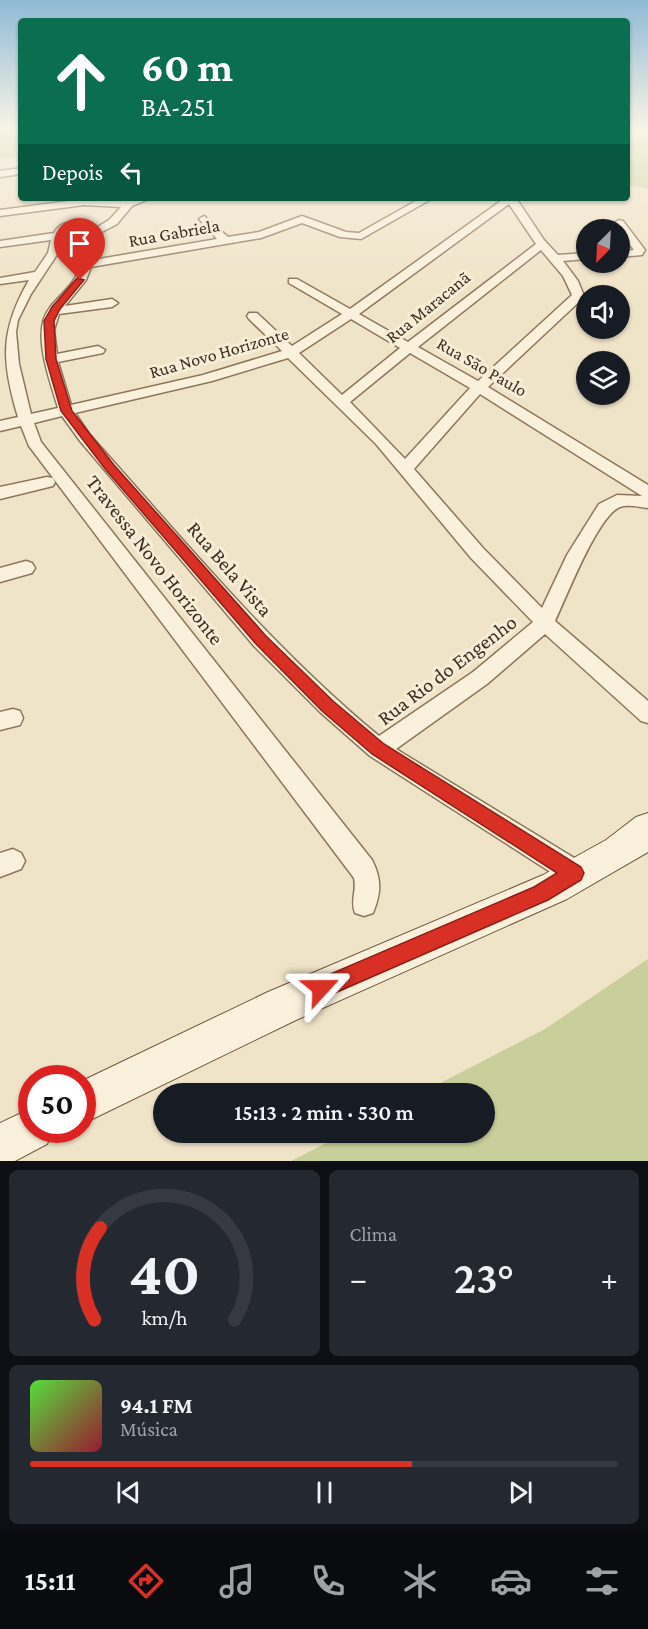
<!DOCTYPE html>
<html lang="pt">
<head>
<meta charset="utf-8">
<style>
  :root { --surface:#171b24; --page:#242831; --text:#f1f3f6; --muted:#9ea1a6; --line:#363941; --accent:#d93025 }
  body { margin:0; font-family:"Crimson Pro",serif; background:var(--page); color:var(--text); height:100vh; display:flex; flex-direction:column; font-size:22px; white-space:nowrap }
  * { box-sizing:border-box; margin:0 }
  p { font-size:20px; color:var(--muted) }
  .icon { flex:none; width:33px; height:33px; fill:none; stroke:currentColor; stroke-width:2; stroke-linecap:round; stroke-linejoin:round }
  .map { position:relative; height:1161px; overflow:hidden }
  .side { display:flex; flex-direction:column; gap:9px; padding:9px; background:#0d0f14; flex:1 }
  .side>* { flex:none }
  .hud { position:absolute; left:18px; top:18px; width:612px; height:183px; border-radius:6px; box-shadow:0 2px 4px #0004; background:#0b6e4f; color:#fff; overflow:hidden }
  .needle { width:39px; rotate:204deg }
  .buttons { position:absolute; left:576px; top:219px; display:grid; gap:12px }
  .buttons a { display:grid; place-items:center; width:54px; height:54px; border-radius:50%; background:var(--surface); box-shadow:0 2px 4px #0004; font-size:30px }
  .speed { position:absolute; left:18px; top:1065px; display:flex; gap:12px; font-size:30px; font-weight:700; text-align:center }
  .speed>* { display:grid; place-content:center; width:78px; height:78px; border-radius:50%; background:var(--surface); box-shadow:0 2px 4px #0004; line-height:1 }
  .speed .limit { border:9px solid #d22; background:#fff; color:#111 }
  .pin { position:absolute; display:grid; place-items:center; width:51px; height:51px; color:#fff; margin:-62px -26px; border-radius:50% 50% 50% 0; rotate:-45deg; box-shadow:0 0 6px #0007 }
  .pin .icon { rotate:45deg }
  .me { position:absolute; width:66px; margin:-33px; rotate:66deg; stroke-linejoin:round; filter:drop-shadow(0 0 4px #0008) }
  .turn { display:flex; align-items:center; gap:21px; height:126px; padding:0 24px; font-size:27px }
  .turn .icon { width:78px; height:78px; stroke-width:2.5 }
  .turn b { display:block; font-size:42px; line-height:51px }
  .then { display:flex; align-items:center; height:57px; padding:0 24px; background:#0003; gap:12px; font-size:22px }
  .big { font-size:45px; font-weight:600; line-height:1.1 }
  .side .tile { flex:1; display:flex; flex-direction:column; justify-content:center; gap:9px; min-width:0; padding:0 21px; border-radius:9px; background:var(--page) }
  .side .dial { align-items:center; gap:0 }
  .dial svg { height:156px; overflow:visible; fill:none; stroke:var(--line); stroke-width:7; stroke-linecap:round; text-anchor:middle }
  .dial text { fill:var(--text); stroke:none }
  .song { display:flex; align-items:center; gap:18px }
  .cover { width:72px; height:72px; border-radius:9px; background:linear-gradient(135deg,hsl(110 70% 55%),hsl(350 70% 35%)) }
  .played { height:6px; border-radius:3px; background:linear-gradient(90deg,var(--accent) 65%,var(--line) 65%) }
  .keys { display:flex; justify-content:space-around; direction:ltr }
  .heat { display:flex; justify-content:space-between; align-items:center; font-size:33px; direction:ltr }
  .side .tiles { flex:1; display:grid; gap:9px; grid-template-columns:1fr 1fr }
  .tile:last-child { grid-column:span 2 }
  .trip { position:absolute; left:153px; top:1083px; width:342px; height:60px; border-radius:30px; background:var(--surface); box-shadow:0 2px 4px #0004; font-weight:600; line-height:60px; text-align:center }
  .tab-bar { display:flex; height:96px; justify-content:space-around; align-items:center; background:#090b0e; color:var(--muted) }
  .tab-bar .icon { width:42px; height:42px }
  .tab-bar .selected { color:var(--accent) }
  .tab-bar b { font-size:27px; color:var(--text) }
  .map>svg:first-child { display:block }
  .green { fill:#c9cf9b }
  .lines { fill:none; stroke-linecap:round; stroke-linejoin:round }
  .minor-casing { stroke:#8d765c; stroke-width:3 }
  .secondary-casing { stroke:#6f573f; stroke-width:2 }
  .minor { fill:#faf1dc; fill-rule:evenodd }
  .secondary { fill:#faf1dc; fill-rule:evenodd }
  .route { fill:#d93025; stroke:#8d1f18; stroke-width:1.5 }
  .labels { text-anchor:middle; stroke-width:6; stroke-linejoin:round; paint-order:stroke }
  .far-street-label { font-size:18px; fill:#3d2e20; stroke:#f7eed8 }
  .street-label { font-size:21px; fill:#3d2e20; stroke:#f7eed8 }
</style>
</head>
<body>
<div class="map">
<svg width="648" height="1161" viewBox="0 0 648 1161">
  <rect width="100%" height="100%" fill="#f0e4c8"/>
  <!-- green -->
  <path class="green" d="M 0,128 L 21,128 L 21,156 L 0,159 Z
    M 627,140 L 648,140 L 648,188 L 627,185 Z
    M 648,959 L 648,1161 L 291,1161 L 346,1133 L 484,1132 L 484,1094 L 421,1093 L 545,1029 Z"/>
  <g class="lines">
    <!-- minor casing -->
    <g class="minor-casing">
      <path id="minor" d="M 21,168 L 21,174 L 0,177 L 0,171 Z
        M 136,198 L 151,198 L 132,206 L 117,224 L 96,235 L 93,260 L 217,239 L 199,219 L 204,216 L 228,237 L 259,232 L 302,216 L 346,232 L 359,233 L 421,198 L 433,198 L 361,239 L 340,237 L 302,223 L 261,238 L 91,267 L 86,280 L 65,306 L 112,299 L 118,303 L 112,307 L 59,314 L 54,330 L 57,354 L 98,346 L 105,350 L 103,353 L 58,362 L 71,405 L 203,375 L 282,351 L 249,319 L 247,316 L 249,313 L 257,313 L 292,346 L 342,314 L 289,283 L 289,279 L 297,279 L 350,309 L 505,198 L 516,198 L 544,240 L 558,255 L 586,253 L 586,259 L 563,261 L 578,281 L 584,296 L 582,299 L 488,387 L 648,485 L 648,508 C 640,507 628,504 620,507 C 598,515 566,598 555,621 L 648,701 L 648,723 L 641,721 L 545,634 L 487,684 L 396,749 L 584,864 L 587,873 L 584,882 L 575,885 L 566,882 L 370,756 L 320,712 L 254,646 L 80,441 L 62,416 L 34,423 L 41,442 L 372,860 C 382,880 381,893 373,913 L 364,916 L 355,913 C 350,901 357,891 354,878 L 29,446 L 21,426 L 0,431 L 0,421 L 18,417 C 1,361 0,330 29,280 L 0,284 L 0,278 L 35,272 L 48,253 L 51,240 L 0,247 L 0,241 L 54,233 C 58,225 68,219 76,226 L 65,232 L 58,253 L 31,294 L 18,320 L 16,332 L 19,364 L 31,414 L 58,408 C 51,384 37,347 43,322 C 47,304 66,294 75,278 C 83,264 84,250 86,234 L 109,220 L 121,207 L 84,205 L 0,216 L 0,210 L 84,199 L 127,201 ZM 509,204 L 536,244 L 408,342 L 359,314 ZM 541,250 L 563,276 L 572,295 L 478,381 L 418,347 ZM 351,319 L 400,348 L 342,395 L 299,353 ZM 410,353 L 470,388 L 405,459 L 350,402 ZM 288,358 L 376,444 L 471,558 L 533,622 L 473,672 L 379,736 C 271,647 183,539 90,435 L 75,413 L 212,381 ZM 480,394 L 642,496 L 617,495 L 599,504 L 567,555 L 542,608 L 483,548 L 414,469 Z
        M 619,220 L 623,221 L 645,250 L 642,255 L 620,257 L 620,251 L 634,250 L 614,223 Z
        M 47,477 L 53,478 L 55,482 L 53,486 L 0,499 L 0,487 Z
        M 26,561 L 32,563 L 35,568 L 32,573 L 0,582 L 0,568 Z
        M 13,709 L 20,711 L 23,718 L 20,725 L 0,730 L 0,712 Z
        M 13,849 L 21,853 L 25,861 L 21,869 L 0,877 L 0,853 Z"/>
    </g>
    <!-- secondary casing -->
    <g class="secondary-casing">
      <path id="secondary" d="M 648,813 L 648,852 L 567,899 L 296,1020 L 82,1124 L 82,1081 L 268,992 L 543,875 L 606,840 L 636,817 Z
        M 32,1108 L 32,1130 L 53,1130 L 47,1144 L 15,1161 L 0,1161 L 0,1123 Z"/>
    </g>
    <!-- minor -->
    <use href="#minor" class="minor"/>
    <!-- secondary -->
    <use href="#secondary" class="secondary"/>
  </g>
  <!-- sky -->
  <linearGradient id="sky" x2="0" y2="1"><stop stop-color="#8fbad6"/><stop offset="0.44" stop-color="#f8f3e6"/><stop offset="1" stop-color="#f8f3e6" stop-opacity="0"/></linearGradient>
  <rect width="648" height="290" fill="url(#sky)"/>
  <!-- route -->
  <path class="route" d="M 77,278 L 84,280 L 60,309 L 54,321 L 56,359 L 72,411 L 114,465 L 266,636 L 333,701 L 384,744 L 581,867 L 584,873 L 581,880 L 548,900 L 328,996 L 321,999 L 314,996 L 311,988 L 314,981 L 534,887 L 557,873 L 372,754 L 322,711 L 256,644 L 106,470 L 61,411 L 46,359 L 44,321 L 52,307 Z"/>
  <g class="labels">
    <!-- far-street labels -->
    <g class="far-street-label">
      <text transform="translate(174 233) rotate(-10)" y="6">Rua Gabriela</text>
      <text transform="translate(428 307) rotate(-39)" y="6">Rua Maracanã</text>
      <text transform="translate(219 353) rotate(-16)" y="6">Rua Novo Horizonte</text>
      <text transform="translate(482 367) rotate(30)" y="6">Rua São Paulo</text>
    </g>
    <!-- street labels -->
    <g class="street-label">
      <text transform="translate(155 560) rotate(52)" y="7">Travessa Novo Horizonte</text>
      <text transform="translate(230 569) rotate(49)" y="7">Rua Bela Vista</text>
      <text transform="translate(447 670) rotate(-37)" y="7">Rua Rio do Engenho</text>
    </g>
  </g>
</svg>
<div class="buttons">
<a><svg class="needle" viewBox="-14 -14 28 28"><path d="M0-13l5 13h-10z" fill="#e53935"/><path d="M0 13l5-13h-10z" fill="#9ea1a6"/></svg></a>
<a><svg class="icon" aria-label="sound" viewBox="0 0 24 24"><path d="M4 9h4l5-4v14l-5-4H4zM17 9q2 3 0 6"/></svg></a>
<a><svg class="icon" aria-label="layers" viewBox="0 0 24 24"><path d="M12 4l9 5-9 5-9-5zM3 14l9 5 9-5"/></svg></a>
</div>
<div class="speed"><div class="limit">50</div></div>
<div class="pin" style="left:80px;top:280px;background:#d93025"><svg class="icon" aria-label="arrive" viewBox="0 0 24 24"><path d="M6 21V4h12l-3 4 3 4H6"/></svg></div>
<svg class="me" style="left:321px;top:988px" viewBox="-20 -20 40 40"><path d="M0-17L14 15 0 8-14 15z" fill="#d93025" stroke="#fff" stroke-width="4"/></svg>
<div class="trip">15:13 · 2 min · 530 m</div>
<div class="hud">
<div class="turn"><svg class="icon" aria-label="ahead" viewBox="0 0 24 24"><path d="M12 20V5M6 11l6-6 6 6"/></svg><div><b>60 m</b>BA-251</div></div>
<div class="then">Depois<svg class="icon" aria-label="left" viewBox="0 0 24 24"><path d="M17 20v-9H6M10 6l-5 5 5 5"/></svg></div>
</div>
</div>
<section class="side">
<div class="tiles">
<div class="tile dial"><svg viewBox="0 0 100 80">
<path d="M14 69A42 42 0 1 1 86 69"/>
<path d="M14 69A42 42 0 0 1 17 22" stroke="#d93025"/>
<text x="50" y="56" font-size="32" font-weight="700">40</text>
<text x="50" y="72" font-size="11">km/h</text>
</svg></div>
<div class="tile"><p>Clima</p>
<div class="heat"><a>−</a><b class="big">23°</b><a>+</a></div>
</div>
<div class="tile">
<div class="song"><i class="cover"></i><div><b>94.1 FM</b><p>Música</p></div></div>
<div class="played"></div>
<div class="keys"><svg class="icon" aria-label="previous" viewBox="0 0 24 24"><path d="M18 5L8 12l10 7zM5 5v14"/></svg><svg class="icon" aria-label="pause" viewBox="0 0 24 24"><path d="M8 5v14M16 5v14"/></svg><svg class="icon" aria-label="next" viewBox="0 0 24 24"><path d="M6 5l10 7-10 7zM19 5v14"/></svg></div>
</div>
</div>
</section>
<nav class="tab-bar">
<b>15:11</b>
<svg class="icon selected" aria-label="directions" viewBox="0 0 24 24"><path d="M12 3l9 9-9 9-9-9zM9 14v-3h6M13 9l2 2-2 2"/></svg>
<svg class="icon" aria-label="music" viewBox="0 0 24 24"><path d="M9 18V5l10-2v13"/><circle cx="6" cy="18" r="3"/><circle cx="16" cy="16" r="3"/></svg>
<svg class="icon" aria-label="phone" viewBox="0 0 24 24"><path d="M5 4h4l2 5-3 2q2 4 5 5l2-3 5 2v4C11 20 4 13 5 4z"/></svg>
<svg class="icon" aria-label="climate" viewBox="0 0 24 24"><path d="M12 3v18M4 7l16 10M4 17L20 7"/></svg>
<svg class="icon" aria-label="car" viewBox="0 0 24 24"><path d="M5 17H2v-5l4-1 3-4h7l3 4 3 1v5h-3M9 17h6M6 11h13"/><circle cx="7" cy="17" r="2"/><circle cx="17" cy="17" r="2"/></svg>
<svg class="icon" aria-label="filters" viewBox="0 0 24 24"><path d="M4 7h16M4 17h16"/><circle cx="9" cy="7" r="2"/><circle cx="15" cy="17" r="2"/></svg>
</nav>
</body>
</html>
